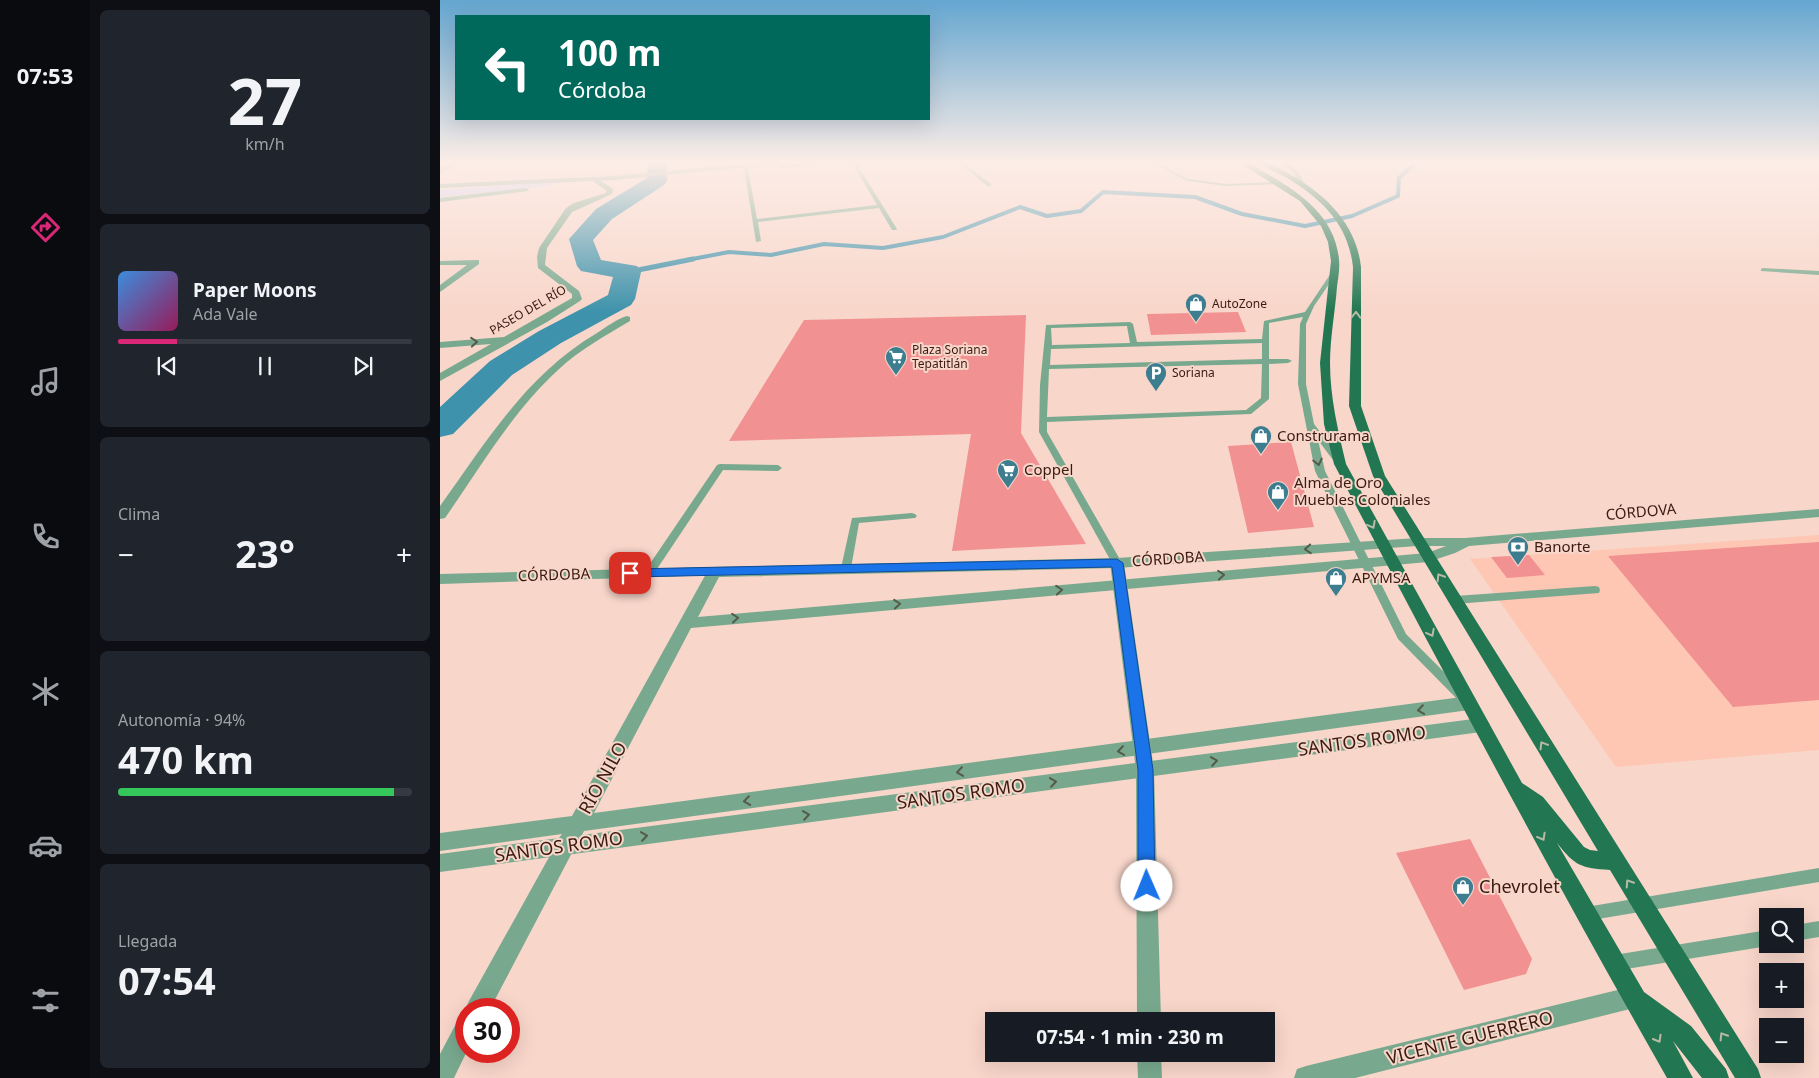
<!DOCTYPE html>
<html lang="es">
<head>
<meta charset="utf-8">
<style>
  :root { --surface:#171b24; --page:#20242c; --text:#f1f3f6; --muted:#9ea1a6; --line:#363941; --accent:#db2777 }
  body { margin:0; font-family:"Noto Sans",sans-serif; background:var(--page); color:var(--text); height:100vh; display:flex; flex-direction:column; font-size:19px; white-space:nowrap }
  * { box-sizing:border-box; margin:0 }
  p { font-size:16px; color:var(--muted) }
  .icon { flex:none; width:28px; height:28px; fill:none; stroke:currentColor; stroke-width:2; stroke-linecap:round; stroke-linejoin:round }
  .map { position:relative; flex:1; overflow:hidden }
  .drawer { display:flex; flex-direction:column; gap:10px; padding:10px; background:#0d0f14; width:350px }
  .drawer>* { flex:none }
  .guide { position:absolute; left:15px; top:15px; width:475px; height:105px; border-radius:0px; box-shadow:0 5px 20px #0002; background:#00695c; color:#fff; overflow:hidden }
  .tools { position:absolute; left:1319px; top:908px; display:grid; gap:10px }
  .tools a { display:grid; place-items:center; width:45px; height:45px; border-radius:0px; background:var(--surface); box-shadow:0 5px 20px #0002; font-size:25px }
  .speed { position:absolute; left:15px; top:998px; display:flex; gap:10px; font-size:25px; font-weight:700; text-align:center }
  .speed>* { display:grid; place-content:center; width:65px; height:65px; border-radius:50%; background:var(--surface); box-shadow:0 5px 20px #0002; line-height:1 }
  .speed .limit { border:8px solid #d22; background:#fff; color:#111 }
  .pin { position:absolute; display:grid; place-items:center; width:42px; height:42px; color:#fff; margin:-21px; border-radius:10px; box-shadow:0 2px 8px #0006 }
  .me { position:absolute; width:55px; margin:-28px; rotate:359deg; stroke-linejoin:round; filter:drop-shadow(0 0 4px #0008) }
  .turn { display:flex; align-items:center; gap:18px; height:105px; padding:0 20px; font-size:22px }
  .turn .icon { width:65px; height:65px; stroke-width:2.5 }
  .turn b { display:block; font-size:35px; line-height:42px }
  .big { font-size:38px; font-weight:700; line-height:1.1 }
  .drawer .card { flex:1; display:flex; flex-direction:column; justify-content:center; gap:8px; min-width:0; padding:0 18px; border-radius:8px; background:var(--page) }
  .drawer .dial { align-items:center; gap:0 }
  .dial b { font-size:65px; line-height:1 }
  .song { display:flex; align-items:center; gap:15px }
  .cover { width:60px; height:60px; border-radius:8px; background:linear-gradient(135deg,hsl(210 70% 55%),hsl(330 70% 35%)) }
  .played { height:5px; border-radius:2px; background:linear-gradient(90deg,var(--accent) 20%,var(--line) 20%) }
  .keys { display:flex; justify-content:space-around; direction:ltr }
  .heat { display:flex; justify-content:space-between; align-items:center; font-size:28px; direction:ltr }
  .charge { height:8px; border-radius:4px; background:linear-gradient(90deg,#34c759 94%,var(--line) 0) }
  .trip { position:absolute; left:545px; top:1012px; width:290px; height:50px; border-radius:0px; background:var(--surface); box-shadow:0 5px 20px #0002; font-weight:700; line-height:50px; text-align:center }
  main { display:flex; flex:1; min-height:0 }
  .dock { display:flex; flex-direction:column; width:90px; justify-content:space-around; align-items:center; background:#090b0e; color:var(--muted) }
  .dock .icon { width:35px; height:35px }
  .dock .on { color:var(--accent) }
  .dock b { font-size:22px; color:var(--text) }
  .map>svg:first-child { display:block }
  .built { fill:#fec7b3 }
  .green { fill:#c9cef7 }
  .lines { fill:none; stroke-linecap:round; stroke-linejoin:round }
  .stream-far1 { stroke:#3e92ab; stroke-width:4 }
  .stream { stroke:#3e92ab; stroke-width:5 }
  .river { fill:#3e92ab; fill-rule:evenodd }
  .building { fill:#f19191 }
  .service { fill:#78a98e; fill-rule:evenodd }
  .minor { fill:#78a98e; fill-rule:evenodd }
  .tertiary { fill:#78a98e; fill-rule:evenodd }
  .primary { fill:#227651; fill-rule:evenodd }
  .oneway { stroke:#b8b9a6 }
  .oneway2 { stroke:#565b49 }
  .route { fill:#1a73e8; stroke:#114b97 }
  .labels { text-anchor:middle; stroke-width:4; stroke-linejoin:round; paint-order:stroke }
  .far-poi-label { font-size:12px; fill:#3a1b10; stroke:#f8d6ca; text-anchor:start }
  .far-street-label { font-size:12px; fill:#3a1b10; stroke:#f8d6ca }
  .poi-label { font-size:15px; fill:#3a1b10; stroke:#f8d6ca; text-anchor:start }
  .street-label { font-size:15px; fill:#3a1b10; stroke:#f8d6ca }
  .near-street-label { font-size:18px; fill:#3a1b10; stroke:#f8d6ca }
  .near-poi-label { font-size:18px; fill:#3a1b10; stroke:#f8d6ca; text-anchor:start }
</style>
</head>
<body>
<main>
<nav class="dock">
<b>07:53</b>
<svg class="icon on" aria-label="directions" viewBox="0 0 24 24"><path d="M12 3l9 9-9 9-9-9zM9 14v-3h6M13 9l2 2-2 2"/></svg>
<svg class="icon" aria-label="music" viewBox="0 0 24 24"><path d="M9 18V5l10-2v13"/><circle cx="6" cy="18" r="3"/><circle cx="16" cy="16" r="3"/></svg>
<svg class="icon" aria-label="phone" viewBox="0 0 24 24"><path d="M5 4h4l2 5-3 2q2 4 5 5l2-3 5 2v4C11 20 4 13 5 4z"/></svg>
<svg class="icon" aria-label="climate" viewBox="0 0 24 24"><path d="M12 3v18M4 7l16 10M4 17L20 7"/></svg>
<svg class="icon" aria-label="car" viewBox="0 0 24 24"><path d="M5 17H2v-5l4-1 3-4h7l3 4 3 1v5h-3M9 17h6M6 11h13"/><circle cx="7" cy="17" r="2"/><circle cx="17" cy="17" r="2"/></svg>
<svg class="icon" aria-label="filters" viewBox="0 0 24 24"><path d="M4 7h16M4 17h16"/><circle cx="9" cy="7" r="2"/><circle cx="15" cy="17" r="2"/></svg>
</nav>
<section class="drawer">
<div class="card dial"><b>27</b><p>km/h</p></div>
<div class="card">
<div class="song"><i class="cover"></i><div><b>Paper Moons</b><p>Ada Vale</p></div></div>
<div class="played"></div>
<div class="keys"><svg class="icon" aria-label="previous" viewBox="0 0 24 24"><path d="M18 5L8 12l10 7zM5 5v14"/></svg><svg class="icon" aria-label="pause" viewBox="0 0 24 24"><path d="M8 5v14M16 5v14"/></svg><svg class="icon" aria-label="next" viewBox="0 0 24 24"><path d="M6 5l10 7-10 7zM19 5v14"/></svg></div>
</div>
<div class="card"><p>Clima</p>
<div class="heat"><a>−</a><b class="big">23°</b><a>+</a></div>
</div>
<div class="card"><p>Autonomía · 94%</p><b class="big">470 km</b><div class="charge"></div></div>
<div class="card"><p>Llegada</p><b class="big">07:54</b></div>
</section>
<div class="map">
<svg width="1379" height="1078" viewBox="0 0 1379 1078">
  <rect width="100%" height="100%" fill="#f8d6ca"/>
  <!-- built -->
  <path class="built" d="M 1379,535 L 1379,750 L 1176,767 L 1030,559 Z"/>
  <!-- green -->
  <path class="green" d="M 107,182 L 114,183 L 107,186 L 0,197 L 0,190 Z"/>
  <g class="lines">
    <!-- stream-far1 -->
    <path class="stream-far1" d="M 247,260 L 289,252 L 331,255 L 384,244 L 443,248 L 503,237 L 580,207 L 607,216 L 641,211 L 663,192 L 755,197 L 802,214 L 865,226 L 912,216 L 958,196 L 959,178 L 978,161"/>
    <!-- stream -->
    <path class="stream" d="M 188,272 L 253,259"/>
    <!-- river -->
    <path class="river" d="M 208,161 L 226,161 L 227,181 L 224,185 L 172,219 L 153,240 L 161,260 L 197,266 L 201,272 L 195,299 L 191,305 L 121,343 L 72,375 L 13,434 L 0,437 L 0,407 L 50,361 L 99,331 L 168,295 L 173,277 L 141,271 L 137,266 L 129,239 L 156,209 L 207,178 Z"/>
  </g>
  <!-- building -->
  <path class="building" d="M 798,312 L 806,332 L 711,335 L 707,314 Z
    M 586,315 L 581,433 L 646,544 L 512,551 L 531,434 L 289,441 L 364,320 Z
    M 851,442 L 874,527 L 808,533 L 788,446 Z
    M 1379,542 L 1379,700 L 1293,707 L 1168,556 Z
    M 1089,555 L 1105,575 L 1067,578 L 1051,557 Z
    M 1030,839 L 1092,959 L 1086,974 L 1024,990 L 956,853 Z"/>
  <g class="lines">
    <!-- service -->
    <path class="service" d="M 411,161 L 415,161 L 457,229 L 456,230 L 452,230 L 439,208 L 318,222 L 321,241 L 316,242 L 304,168 L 308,169 L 317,219 L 437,205 Z
      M 517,161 L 521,161 L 551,184 L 551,186 L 547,186 Z
      M 709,161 L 714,161 L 748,179 L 786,184 L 840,182 L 842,183 L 840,184 L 786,186 L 747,181 Z
      M 839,161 C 851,160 863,176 865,187 L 861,187 L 853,172 Z
      M 1323,268 L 1379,271 L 1379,275 L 1321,271 L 1321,269 Z
      M 891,273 L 896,274 L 874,306 L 866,324 L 866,384 L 874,424 L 903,462 L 902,464 L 896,464 L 878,440 L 885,471 L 966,634 L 1024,692 L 1026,695 L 1024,698 L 1020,700 L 1016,698 L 958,639 L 875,471 L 858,384 L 860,324 L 863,317 L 829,323 L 829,359 L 848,359 L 852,361 L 848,363 L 829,364 L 829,399 L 811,414 L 607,422 L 607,432 L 682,563 L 681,565 L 673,565 L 672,563 L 599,432 L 600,385 L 606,325 L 690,322 L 693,324 L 697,342 L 822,339 L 824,321 L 865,312 ZM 687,326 L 690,343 L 612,345 L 611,328 ZM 822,343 L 822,359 L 610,365 L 611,349 ZM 822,364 L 821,398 L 806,410 L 607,417 L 609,369 Z
      M 280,464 L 338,465 L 342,468 L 338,471 L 283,470 L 213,575 L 205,575 L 204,573 L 205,571 L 277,465 Z
      M 472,513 L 475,514 L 477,516 L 475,518 L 419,523 L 411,568 L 406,571 L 402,570 L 401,568 L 412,518 Z
      M 1155,586 L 1159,587 L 1160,590 L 1159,593 L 1015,604 L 1011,603 L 1010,600 L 1011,597 L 1015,596 Z
      M 1379,868 L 1379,882 L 1146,921 L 1141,919 L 1138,914 L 1141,909 L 1146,907 Z
      M 1379,921 L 1379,937 L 1355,941 L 1355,925 Z
      M 1328,930 L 1328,944 L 1333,944 L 1328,946 L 1174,971 L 1168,969 L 1166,963 L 1168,957 L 1174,955 Z"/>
    <!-- minor -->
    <path class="minor" d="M 15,161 L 22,161 L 0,174 L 0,169 Z
      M 314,161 L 322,161 L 311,166 L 308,170 L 304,170 L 307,164 Z
      M 156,177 L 160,177 L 161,181 L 173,189 L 172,194 L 132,212 L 107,248 L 105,265 L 139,291 L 142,299 L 140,301 L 107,322 L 0,381 L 0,373 L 51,344 L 0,348 L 0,342 L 64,337 L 132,298 L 132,294 L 98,268 L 97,257 L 99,248 L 126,208 L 134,203 L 166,193 L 167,191 L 154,182 Z
      M 36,260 L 39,260 L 39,264 L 0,292 L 0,285 L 27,265 L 0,265 L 0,261 Z
      M 187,316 L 190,317 L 190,321 C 165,336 139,350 118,370 C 72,412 40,468 5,518 L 0,519 L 0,506 C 47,441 86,375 157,333 C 166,327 177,319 187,316 Z
      M 677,558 L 682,560 L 684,563 L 714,770 L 721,1021 L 697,1021 L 696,770 L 670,563 L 672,560 Z
      M 274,567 L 279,569 L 281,572 L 279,575 L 0,584 L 0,574 Z
      M 125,838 L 132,841 L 135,847 L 50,1009 L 26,1009 L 26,1011 L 25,1009 L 29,1001 L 118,841 Z
      M 1194,986 L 1202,989 L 1205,997 L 1202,1005 L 1194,1008 L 915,1078 L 854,1078 L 857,1069 L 866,1066 Z
      M 26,1016 L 27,1051 L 14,1078 L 0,1078 L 0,1054 L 18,1020 Z
      M 697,1054 L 721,1054 L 722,1078 L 698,1078 Z"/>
    <!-- tertiary -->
    <path class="tertiary" d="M 335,161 L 354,161 L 351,163 L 174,180 L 0,188 L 0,184 L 174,176 Z
      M 374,161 L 392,161 L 341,168 L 338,166 Z
      M 86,188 L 89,190 L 88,191 L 0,202 L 0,198 Z
      M 1379,509 L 1379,517 L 1029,546 L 1015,553 L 988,562 L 251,628 L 154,813 L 1029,696 L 1035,698 L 1037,703 L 1035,708 L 1029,710 L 144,831 L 142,835 L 1041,718 L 1047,720 L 1050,725 L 1047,730 L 1041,732 L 0,872 L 0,854 L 119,838 L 122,834 L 0,851 L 0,833 L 132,816 L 267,572 L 269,569 L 274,567 L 677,558 L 977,538 L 1025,538 ZM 977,546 L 1006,546 L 987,553 L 258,617 L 279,577 L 677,568 Z"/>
    <!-- primary -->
    <path class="primary" d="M 797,161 L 804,161 C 844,183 895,208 899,260 C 900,269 898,278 897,287 C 895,312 890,338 890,363 C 890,397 898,431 906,464 L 1082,783 L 1103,797 L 1144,847 L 1150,850 L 1158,851 L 933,476 L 909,406 L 913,267 C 908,224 883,200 847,178 C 838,173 824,168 818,161 C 829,161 837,167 846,172 C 884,193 916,222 921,267 L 921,406 L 945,476 L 1318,1069 L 1321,1078 L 1295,1078 L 1170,870 C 1141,868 1135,866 1117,843 L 1204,992 L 1251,1026 L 1286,1069 L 1289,1078 L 1262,1078 L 1233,1041 L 1253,1078 L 1227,1078 C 1112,876 1002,670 894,464 L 884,424 L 880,363 L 891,261 L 888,242 L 881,226 L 860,201 Z"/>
  </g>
  <!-- one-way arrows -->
  <defs><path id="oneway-chevron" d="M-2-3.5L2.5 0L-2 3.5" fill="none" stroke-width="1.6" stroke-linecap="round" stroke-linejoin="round" transform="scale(1.25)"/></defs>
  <g class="oneway">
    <use href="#oneway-chevron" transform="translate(916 315) rotate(-89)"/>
    <use href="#oneway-chevron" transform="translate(932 525) rotate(62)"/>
    <use href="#oneway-chevron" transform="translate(1000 577) rotate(-122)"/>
    <use href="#oneway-chevron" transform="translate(991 633) rotate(62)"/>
    <use href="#oneway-chevron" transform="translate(1103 745) rotate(-121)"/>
    <use href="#oneway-chevron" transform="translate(1102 837) rotate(61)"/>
    <use href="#oneway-chevron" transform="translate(1189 883) rotate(-123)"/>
    <use href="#oneway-chevron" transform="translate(1283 1036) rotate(-122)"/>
    <use href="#oneway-chevron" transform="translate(1218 1039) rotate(60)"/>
  </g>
  <g class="oneway2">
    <use href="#oneway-chevron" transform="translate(34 342) rotate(-5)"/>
    <use href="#oneway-chevron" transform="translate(878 462) rotate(77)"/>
    <use href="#oneway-chevron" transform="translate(868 549) rotate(176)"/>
    <use href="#oneway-chevron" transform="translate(781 575) rotate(-5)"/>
    <use href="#oneway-chevron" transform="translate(619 590) rotate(-5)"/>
    <use href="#oneway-chevron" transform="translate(457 604) rotate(-5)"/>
    <use href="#oneway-chevron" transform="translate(295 618) rotate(-5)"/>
    <use href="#oneway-chevron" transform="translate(981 710) rotate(172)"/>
    <use href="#oneway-chevron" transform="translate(681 751) rotate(172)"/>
    <use href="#oneway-chevron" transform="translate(774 761) rotate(-8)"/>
    <use href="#oneway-chevron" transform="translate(520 772) rotate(172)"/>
    <use href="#oneway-chevron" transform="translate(613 782) rotate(-8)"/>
    <use href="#oneway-chevron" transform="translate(307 801) rotate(172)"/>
    <use href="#oneway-chevron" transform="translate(366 815) rotate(-8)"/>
    <use href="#oneway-chevron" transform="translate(204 836) rotate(-8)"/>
  </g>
  <!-- sky -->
  <linearGradient id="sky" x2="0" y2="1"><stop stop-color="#64a6d0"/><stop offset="0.52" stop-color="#fcede7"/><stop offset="1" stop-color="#fcede7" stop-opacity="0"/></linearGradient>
  <rect width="1379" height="312" fill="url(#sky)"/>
  <!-- route -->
  <path class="route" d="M 677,559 L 683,563 L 713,770 L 715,886 L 713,892 L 707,894 L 701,892 L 698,886 L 698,770 L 672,567 L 190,577 L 184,573 L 190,569 Z"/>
  <!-- icons -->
  <defs>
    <g id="shop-pin" transform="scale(1.125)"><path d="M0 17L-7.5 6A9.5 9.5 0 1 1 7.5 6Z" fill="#3c7d90" stroke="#f8d6ca"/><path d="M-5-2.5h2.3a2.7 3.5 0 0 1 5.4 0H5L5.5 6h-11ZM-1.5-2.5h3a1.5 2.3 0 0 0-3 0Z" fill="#fff"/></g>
    <g id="supermarket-pin" transform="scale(1.125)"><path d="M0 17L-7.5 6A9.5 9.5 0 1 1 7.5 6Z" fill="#3c7d90" stroke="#f8d6ca"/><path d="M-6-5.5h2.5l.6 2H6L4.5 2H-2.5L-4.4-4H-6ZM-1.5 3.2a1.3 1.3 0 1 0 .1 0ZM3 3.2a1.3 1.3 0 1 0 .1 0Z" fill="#fff"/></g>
    <g id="parking-pin" transform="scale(1.125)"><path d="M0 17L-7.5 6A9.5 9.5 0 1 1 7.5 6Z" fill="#3c7d90" stroke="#f8d6ca"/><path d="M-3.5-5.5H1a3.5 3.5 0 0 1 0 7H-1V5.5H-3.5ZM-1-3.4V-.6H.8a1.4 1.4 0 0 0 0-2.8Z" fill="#fff"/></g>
    <g id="bank-pin" transform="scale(1.125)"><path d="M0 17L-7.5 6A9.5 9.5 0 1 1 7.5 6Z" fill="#3c7d90" stroke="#f8d6ca"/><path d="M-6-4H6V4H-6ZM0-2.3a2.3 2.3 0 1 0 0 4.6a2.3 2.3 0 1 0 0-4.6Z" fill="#fff"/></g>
  </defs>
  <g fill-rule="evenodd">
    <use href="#shop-pin" x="756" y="304"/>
    <use href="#supermarket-pin" x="456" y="357"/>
    <use href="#parking-pin" x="716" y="373"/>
    <use href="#shop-pin" x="821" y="436"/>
    <use href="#supermarket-pin" x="568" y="470"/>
    <use href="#shop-pin" x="838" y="492"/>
    <use href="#bank-pin" x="1078" y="547"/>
    <use href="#shop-pin" x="896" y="578"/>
    <use href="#shop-pin" x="1023" y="887"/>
  </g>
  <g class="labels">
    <!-- far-poi labels -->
    <g class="far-poi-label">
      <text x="772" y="308">AutoZone</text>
      <text x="472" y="354">Plaza Soriana<tspan x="472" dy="14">Tepatitlán</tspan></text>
      <text x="732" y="377">Soriana</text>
    </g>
    <!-- far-street labels -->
    <g class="far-street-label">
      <text transform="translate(88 310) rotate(-30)" y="4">PASEO DEL RÍO</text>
    </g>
    <!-- poi labels -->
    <g class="poi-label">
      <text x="837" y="441">Construrama</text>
      <text x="584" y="475">Coppel</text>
      <text x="854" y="488">Alma de Oro<tspan x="854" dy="17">Muebles Coloniales</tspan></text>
      <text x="1094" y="552">Banorte</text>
      <text x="912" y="583">APYMSA</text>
    </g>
    <!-- street labels -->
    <g class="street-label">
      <text transform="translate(1201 512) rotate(-5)" y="5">CÓRDOVA</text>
      <text transform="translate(728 559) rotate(-4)" y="5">CÓRDOBA</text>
      <text transform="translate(114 575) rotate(-2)" y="5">CÓRDOBA</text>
    </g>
    <!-- near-street labels -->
    <g class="near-street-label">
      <text transform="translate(922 741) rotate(-8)" y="6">SANTOS ROMO</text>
      <text transform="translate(163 778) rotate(-61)" y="6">RÍO NILO</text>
      <text transform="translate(521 794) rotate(-8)" y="6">SANTOS ROMO</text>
      <text transform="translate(119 847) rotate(-8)" y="6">SANTOS ROMO</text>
      <text transform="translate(1030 1038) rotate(-14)" y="6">VICENTE GUERRERO</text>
    </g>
    <!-- near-poi labels -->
    <g class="near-poi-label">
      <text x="1039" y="893">Chevrolet</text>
    </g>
  </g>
</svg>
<div class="tools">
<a><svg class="icon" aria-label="search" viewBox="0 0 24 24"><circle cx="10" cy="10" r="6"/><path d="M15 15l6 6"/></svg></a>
<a>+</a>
<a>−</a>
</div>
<div class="speed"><div class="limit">30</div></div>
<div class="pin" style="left:190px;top:573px;background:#d93025"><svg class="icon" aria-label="arrive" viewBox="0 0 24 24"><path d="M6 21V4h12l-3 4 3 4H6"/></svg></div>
<svg class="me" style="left:707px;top:886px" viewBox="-20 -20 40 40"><circle r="19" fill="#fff"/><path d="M0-13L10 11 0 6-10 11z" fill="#1a73e8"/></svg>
<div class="trip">07:54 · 1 min · 230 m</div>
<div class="guide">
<div class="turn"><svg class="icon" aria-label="left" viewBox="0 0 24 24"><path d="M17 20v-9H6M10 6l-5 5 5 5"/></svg><div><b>100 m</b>Córdoba</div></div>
</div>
</div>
</main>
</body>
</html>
